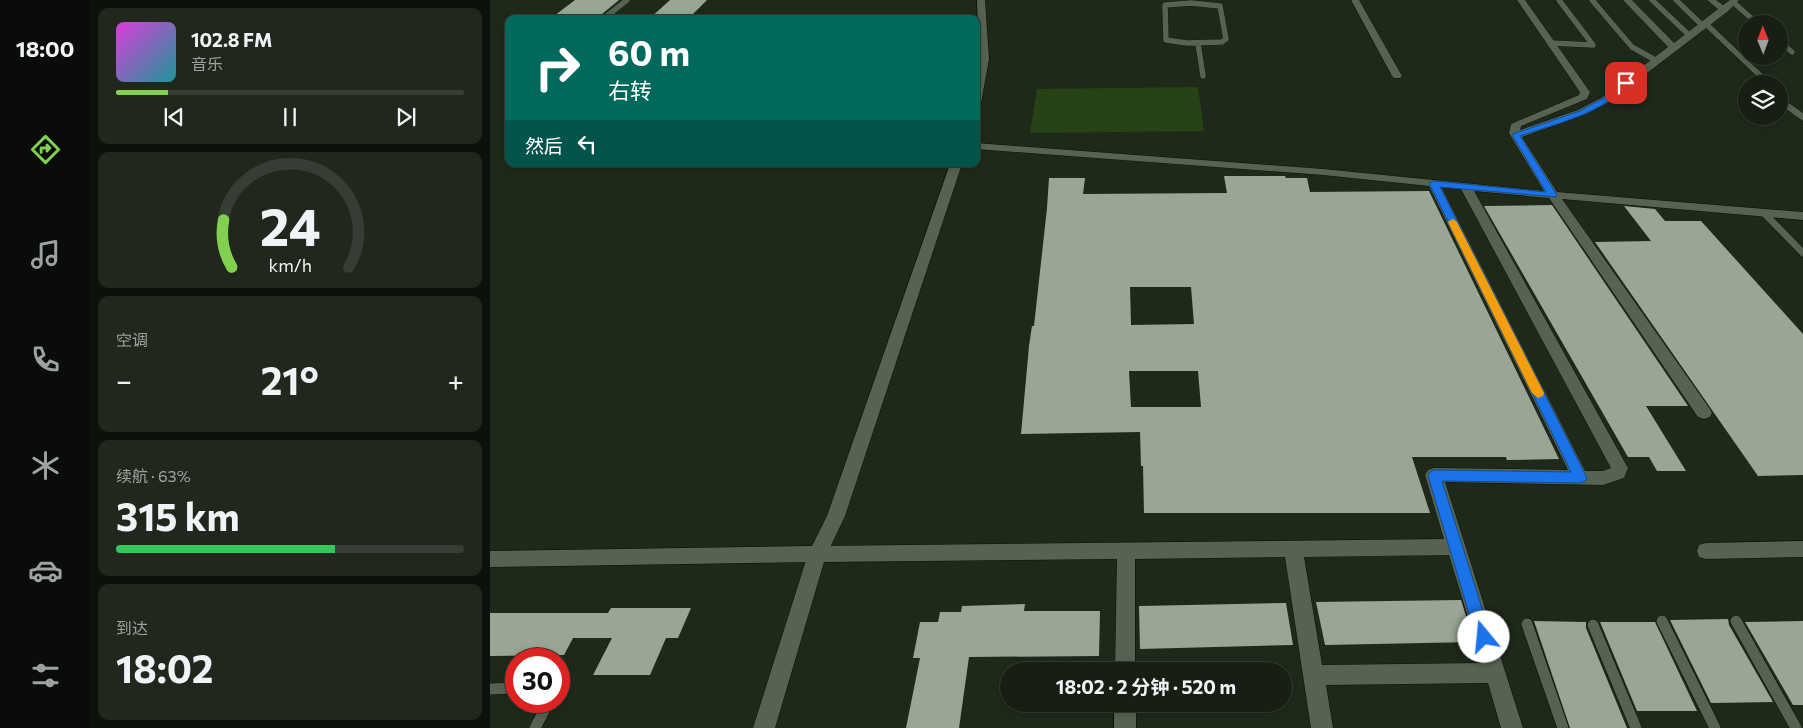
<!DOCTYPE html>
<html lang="zh">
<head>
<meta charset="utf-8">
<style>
  :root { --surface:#171f14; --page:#20271d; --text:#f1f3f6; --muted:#9ea2a0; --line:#363d34; --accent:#82d050 }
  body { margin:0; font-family:Commissioner,"Noto Sans SC",sans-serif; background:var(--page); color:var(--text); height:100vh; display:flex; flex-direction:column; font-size:19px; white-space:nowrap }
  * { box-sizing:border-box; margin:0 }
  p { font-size:16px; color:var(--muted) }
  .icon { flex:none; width:28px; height:28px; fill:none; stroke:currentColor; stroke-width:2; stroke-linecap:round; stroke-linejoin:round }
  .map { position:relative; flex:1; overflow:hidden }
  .details { display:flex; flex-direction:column; gap:8px; padding:8px; background:#0d110b; width:400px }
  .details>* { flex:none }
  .top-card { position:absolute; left:15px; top:15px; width:475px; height:152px; border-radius:10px; box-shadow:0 2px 8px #0003,0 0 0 1px var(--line); background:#00695c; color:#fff; overflow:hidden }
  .needle { width:32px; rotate:359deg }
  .controls { position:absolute; left:1248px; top:15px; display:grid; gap:10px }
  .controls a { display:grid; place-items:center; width:50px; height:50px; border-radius:50%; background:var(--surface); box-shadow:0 2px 8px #0003,0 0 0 1px var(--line); font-size:25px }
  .speed { position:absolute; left:15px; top:648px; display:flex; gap:10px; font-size:25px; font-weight:700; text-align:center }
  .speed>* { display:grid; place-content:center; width:65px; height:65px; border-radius:50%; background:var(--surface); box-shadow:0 2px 8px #0003,0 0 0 1px var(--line); line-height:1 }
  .speed .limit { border:8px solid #d22; background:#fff; color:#111 }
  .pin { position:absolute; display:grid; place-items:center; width:42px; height:42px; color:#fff; margin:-21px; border-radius:10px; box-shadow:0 2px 8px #0006 }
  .me { position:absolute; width:55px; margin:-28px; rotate:343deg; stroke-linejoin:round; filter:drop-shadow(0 0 4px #0008) }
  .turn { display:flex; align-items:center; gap:18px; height:105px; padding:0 20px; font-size:22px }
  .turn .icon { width:65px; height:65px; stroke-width:2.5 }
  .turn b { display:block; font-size:35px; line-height:42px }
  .then { display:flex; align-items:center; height:48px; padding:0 20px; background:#0003; gap:10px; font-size:19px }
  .big { font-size:38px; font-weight:700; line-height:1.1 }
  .details .tile { flex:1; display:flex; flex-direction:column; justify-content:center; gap:8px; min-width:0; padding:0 18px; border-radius:10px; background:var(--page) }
  .details .dial { align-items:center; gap:0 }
  .dial svg { height:130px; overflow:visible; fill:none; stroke:var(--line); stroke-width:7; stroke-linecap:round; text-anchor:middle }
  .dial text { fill:var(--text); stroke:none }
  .song { display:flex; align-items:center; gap:15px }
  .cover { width:60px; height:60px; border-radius:8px; background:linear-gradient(135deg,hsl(300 70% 55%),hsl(180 70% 35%)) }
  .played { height:5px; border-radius:2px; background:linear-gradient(90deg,var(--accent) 15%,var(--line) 15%) }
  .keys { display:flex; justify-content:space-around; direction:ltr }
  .heat { display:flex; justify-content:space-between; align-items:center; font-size:28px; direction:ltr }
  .charge { height:8px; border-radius:4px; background:linear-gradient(90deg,#34c759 63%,var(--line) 0) }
  .trip { position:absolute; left:510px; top:662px; width:292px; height:50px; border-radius:25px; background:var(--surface); box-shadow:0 2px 8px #0003,0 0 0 1px var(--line); font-weight:700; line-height:50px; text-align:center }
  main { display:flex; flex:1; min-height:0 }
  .menu { display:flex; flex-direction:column; width:90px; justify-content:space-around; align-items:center; background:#090c08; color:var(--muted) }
  .menu .icon { width:35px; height:35px }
  .menu .on { color:var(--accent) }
  .menu b { font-size:22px; color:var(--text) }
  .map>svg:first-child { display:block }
  .green { fill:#274316 }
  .building { fill:#9aa694; fill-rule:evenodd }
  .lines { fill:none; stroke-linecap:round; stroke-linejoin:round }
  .lane-far2-casing { stroke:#091105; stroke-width:6 }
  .lane-far1-casing { stroke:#091105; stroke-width:8 }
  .lane-casing { stroke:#091105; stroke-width:12 }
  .street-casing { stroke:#091105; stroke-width:1 }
  .secondary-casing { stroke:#091105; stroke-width:1 }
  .lane-far2 { stroke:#576352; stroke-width:5.5 }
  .lane-far1 { stroke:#576352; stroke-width:7 }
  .lane { stroke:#576352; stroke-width:11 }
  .street { fill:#576352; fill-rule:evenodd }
  .secondary { fill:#576352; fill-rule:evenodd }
  .route { fill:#1a73e8; stroke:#114b97 }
  .slow { fill:#f59e0b }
</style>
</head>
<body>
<main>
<nav class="menu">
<b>18:00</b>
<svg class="icon on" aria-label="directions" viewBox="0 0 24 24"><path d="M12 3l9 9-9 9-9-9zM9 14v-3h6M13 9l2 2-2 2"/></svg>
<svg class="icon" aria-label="music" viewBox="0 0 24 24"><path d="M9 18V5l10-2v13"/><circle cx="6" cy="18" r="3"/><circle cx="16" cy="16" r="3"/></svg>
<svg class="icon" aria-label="phone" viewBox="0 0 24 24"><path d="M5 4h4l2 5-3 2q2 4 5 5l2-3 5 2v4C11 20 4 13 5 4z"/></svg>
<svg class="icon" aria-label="climate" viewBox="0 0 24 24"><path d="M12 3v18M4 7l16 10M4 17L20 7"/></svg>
<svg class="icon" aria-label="car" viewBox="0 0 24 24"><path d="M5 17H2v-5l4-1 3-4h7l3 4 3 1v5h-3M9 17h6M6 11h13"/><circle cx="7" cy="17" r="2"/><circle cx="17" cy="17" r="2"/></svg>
<svg class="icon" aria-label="filters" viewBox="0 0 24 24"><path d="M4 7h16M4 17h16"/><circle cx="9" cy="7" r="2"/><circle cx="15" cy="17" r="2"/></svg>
</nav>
<section class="details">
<div class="tile">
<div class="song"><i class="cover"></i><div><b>102.8 FM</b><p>音乐</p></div></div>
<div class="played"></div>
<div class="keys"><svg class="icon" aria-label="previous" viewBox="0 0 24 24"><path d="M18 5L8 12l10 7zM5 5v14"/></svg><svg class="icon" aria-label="pause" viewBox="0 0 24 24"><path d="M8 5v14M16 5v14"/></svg><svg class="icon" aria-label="next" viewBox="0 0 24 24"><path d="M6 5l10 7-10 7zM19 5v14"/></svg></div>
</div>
<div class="tile dial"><svg viewBox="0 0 100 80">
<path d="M14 69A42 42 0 1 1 86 69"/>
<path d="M14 69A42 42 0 0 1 9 40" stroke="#82d050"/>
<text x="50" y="56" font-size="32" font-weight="700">24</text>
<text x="50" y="72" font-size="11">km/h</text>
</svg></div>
<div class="tile"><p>空调</p>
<div class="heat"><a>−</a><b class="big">21°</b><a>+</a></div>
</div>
<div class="tile"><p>续航 · 63%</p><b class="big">315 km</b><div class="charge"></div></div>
<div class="tile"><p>到达</p><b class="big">18:02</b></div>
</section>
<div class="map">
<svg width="1313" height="728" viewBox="0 0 1313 728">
  <rect width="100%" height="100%" fill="#1f291a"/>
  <!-- green -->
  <path class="green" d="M 708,87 L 714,131 L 540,133 L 547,89 Z"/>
  <!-- building -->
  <path class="building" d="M 85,0 L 129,0 L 106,19 L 60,19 Z
    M 180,0 L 217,0 L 198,19 L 159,19 Z
    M 734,176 L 795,176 L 796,178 L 817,178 L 820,192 L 939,191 L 1069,459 L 1017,460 L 1016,457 L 922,457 L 940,513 L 654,513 L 653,466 L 651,466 L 650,432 L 531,434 L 539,346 L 542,326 L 544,326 L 557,208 L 559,178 L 595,178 L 593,194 L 735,193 L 737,193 ZM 640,287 L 701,287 L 704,324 L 641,325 ZM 639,371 L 708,371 L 711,407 L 641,407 Z
    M 1062,205 L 1198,406 L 1156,406 L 1196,471 L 1167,471 L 1159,457 L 1138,457 L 994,206 Z
    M 1134,206 L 1165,209 L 1175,221 L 1211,221 L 1313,334 L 1313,475 L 1268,476 L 1105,242 L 1161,241 Z
    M 971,600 L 984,642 L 835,645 L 826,602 Z
    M 796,603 L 803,645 L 650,649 L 649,606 Z
    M 535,604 L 534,611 L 610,611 L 609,656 L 479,657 L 469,728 L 416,728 L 430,658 L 423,658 L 430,622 L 448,622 L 450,612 L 471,612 L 472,606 Z
    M 121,608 L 201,608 L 188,638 L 176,638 L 160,675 L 103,675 L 122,638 L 83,638 L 74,655 L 0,656 L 0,613 L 118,613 Z
    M 1238,619 L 1239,625 L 1283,702 L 1221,703 L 1180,620 Z
    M 1044,621 L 1096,622 L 1096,628 L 1137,728 L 1080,728 Z
    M 1313,621 L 1313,705 L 1303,705 L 1255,622 Z
    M 1110,622 L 1165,622 L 1207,711 L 1147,711 Z"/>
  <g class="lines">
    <!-- lane-far2 casing -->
    <g class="lane-far2-casing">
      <path id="lane-far2" d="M 1102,0 L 1142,47 L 1167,61
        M 1162,0 L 1200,36
        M 1186,0 L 1213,26
        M 701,3 L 730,6 L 736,39 L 732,42 L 697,43 L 676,40 L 675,5 Z
        M 1244,3 L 1268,24
        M 113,19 L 137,0
        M 1216,24 L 1279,84
        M 1289,41 L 1302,52
        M 708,43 L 713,76
        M 1061,43 L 1103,45 L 1069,0"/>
    </g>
    <!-- lane-far1 casing -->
    <g class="lane-far1-casing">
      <path id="lane-far1" d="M 1274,213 L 1313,253"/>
    </g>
    <!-- lane casing -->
    <g class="lane-casing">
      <path id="lane" d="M 1172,621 L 1225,728
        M 1246,621 L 1306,728
        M 1037,624 L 1073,728
        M 1103,625 L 1146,728
        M 0,689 L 26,688
        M 45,728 L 59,701"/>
    </g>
    <!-- street casing -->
    <g class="street-casing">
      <path id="street" d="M 861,0 L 869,0 L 912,76 L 910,78 L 904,78 L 902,76 Z
        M 1027,0 L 1035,0 L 1100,92 L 1097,99 L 1031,126 L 1030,130 L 1088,110 L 1111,98 L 1178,47 L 1133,0 L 1142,0 L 1184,43 L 1228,9 L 1217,0 L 1226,0 L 1233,5 L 1240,0 L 1249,0 L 1237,12 L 1119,102 L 1096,114 L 1032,137 L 1067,192 L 1313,212 L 1313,220 L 1072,199 L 1220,409 L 1222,413 L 1220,417 L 1214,419 L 1208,417 L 1059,198 L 984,191 L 1138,468 L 1134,478 L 1113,485 L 955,482 L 1033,728 L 1011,728 L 998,683 L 836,685 L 843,728 L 821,728 L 795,557 L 645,559 L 645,671 L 625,671 L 627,559 L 334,562 L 285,728 L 263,728 L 318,554 L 320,548 L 327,546 L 954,539 L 935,475 L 938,470 L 944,468 L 1078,470 L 939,186 L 833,175 L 486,149 L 486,143 L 833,169 L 1054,191 L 1019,133 L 1021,124 L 1089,95 L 1090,92 ZM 951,187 L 971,189 L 1121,468 L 1113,471 L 1095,471 ZM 959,555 L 992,663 L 832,665 L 814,557 Z
        M 1289,96 L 1313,113 L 1313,121 L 1289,104 Z
        M 1313,541 L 1313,557 L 1216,559 L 1209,557 L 1207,551 L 1209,545 L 1216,543 Z
        M 624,704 L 646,704 L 646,728 L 624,728 Z"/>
    </g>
    <!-- secondary casing -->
    <g class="secondary-casing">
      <path id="secondary" d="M 487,0 L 495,0 L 499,59 L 491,103 L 486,106 L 486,75 L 489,59 Z
        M 460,164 L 472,164 L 355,516 L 334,560 L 327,562 L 0,567 L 0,551 L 322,546 L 337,516 Z"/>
    </g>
    <!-- lane-far2 -->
    <use href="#lane-far2" class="lane-far2"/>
    <!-- lane-far1 -->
    <use href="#lane-far1" class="lane-far1"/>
    <!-- lane -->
    <use href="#lane" class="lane"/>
    <!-- street -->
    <use href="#street" class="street"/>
    <!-- secondary -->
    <use href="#secondary" class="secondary"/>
  </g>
  <!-- route -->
  <path class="route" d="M 1134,82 L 1140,83 C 1112,114 1068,123 1030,136 L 1067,195 L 1066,197 L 950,187 L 1097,478 L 1095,481 L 1090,483 L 952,481 L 1001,637 L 999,642 L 994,644 L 988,642 L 986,637 L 938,476 L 940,472 L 944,470 L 1081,472 L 939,183 L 944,181 L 1056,192 L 1022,135 L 1023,134 L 1090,111 L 1112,99 Z"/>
  <!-- slow -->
  <path class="slow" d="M 963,219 L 967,222 L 1054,393 L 1053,396 L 1048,398 L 1042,393 L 958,222 Z"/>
</svg>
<div class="controls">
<a><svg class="needle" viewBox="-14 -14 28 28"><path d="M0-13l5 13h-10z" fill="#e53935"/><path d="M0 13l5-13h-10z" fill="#9ea2a0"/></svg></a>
<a><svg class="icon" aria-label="layers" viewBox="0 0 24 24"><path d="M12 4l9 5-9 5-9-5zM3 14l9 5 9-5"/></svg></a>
</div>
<div class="speed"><div class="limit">30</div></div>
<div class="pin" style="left:1136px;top:83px;background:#d93025"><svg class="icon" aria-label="arrive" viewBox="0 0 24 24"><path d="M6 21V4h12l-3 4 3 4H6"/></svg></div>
<svg class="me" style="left:994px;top:637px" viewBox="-20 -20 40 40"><circle r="19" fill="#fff"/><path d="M0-13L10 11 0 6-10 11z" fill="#1a73e8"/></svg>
<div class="trip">18:02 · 2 分钟 · 520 m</div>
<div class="top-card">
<div class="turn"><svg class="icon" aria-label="right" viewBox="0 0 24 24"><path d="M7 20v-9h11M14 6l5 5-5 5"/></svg><div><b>60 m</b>右转</div></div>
<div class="then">然后<svg class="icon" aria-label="left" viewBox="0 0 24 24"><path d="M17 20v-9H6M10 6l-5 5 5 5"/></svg></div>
</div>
</div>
</main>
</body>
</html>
